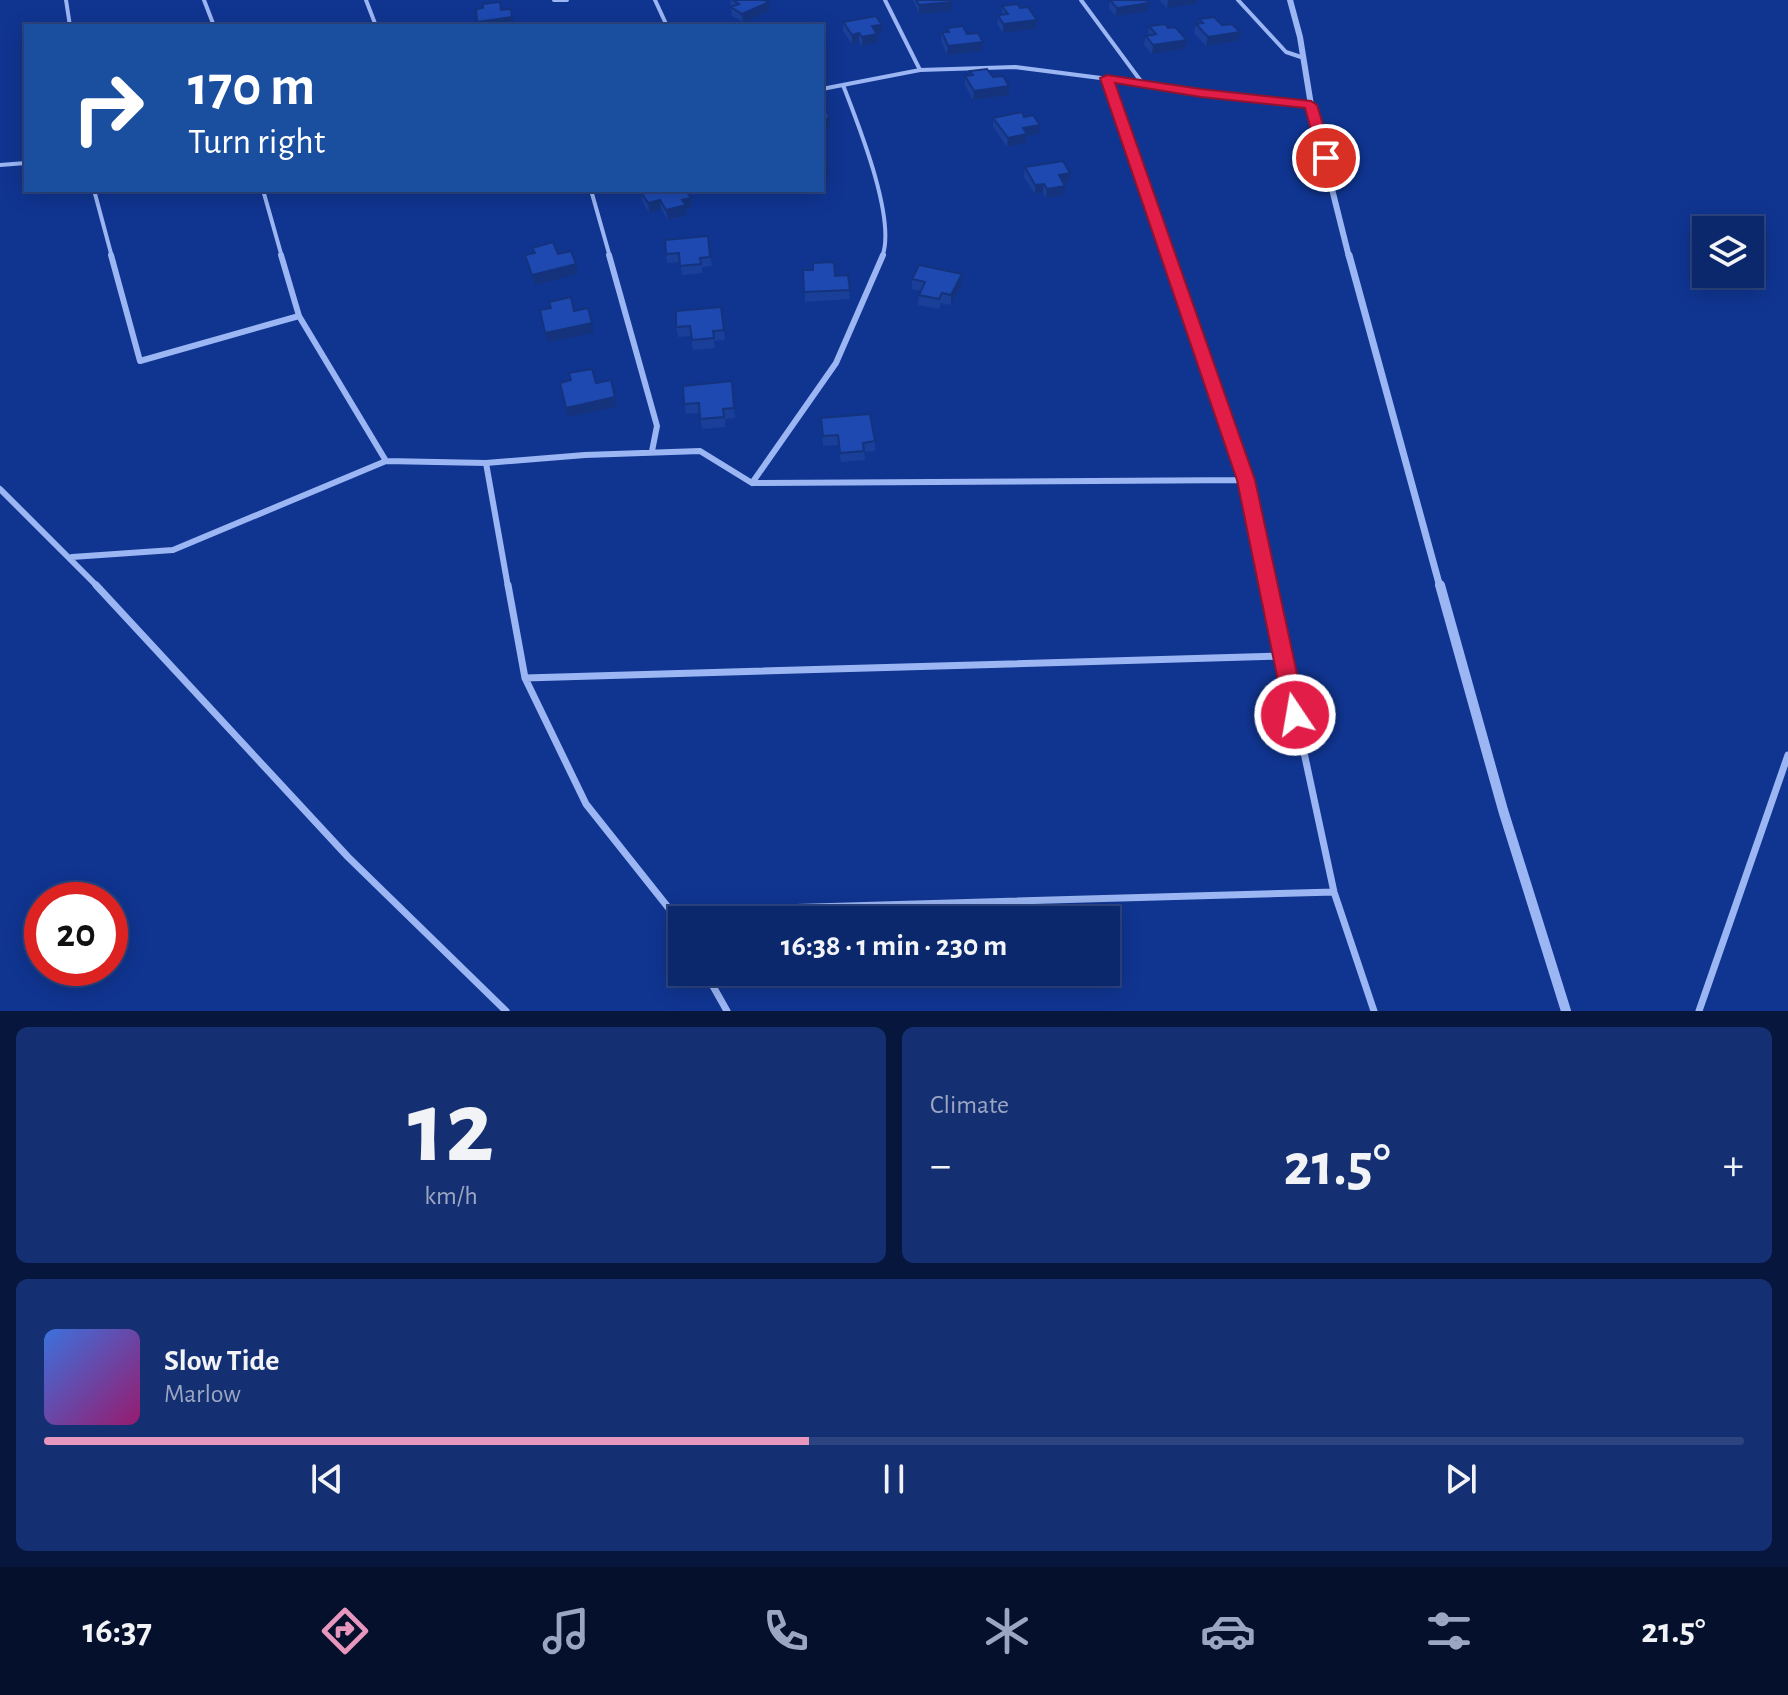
<!DOCTYPE html>
<html lang="en">
<head>
<meta charset="utf-8">
<style>
  :root { --surface:#0c286d; --page:#153072; --text:#f1f3f6; --muted:#9aa6c2; --line:#2c4480; --accent:#e797bd }
  body { margin:0; font-family:"Alegreya Sans",sans-serif; background:var(--page); color:var(--text); height:100vh; display:flex; flex-direction:column; font-size:30px; white-space:nowrap }
  * { box-sizing:border-box; margin:0 }
  p { font-size:26px; color:var(--muted) }
  .icon { flex:none; width:44px; height:44px; fill:none; stroke:currentColor; stroke-width:2; stroke-linecap:round; stroke-linejoin:round }
  .map { position:relative; height:1011px; overflow:hidden }
  .panel { display:flex; flex-direction:column; gap:16px; padding:16px; background:#07163c; flex:1 }
  .panel>* { flex:none }
  .guide { position:absolute; left:24px; top:24px; width:800px; height:168px; border-radius:0px; box-shadow:0 4px 20px #0003,0 0 0 2px var(--line); background:#1a4fa0; color:#fff; overflow:hidden }
  .controls { position:absolute; left:1692px; top:216px; display:grid; gap:16px }
  .controls a { display:grid; place-items:center; width:72px; height:72px; border-radius:0px; background:var(--surface); box-shadow:0 4px 20px #0003,0 0 0 2px var(--line); font-size:40px }
  .speed { position:absolute; left:24px; top:882px; display:flex; gap:16px; font-size:40px; font-weight:700; text-align:center }
  .speed>* { display:grid; place-content:center; width:104px; height:104px; border-radius:50%; background:var(--surface); box-shadow:0 4px 20px #0003,0 0 0 2px var(--line); line-height:1 }
  .speed .limit { border:12px solid #d22; background:#fff; color:#111 }
  .pin { position:absolute; display:grid; place-items:center; width:68px; height:68px; color:#fff; margin:-34px; border:4px solid #fff; border-radius:50%; box-shadow:0 2px 8px #0007 }
  .me { position:absolute; width:88px; margin:-44px; rotate:348deg; stroke-linejoin:round; filter:drop-shadow(0 0 6px #0008) }
  .turn { display:flex; align-items:center; gap:28px; height:168px; padding:0 32px; font-size:36px }
  .turn .icon { width:104px; height:104px; stroke-width:2.5 }
  .turn b { display:block; font-size:56px; line-height:68px }
  .big { font-size:60px; font-weight:700; line-height:1.1 }
  .panel .tile { flex:1; display:flex; flex-direction:column; justify-content:center; gap:12px; min-width:0; padding:0 28px; border-radius:12px; background:var(--page) }
  .panel .dial { align-items:center; gap:0 }
  .dial b { font-size:104px; line-height:1 }
  .song { display:flex; align-items:center; gap:24px }
  .cover { width:96px; height:96px; border-radius:12px; background:linear-gradient(135deg,hsl(220 70% 55%),hsl(320 70% 35%)) }
  .played { height:8px; border-radius:4px; background:linear-gradient(90deg,var(--accent) 45%,var(--line) 45%) }
  .keys { display:flex; justify-content:space-around; direction:ltr }
  .heat { display:flex; justify-content:space-between; align-items:center; font-size:44px; direction:ltr }
  .panel .tiles { flex:1; display:grid; gap:16px; grid-template-columns:1fr 1fr }
  .tile:last-child { grid-column:span 2 }
  .trip { position:absolute; left:668px; top:906px; width:452px; height:80px; border-radius:0px; background:var(--surface); box-shadow:0 4px 20px #0003,0 0 0 2px var(--line); font-weight:700; line-height:80px; text-align:center }
  .dock { display:flex; height:128px; justify-content:space-around; align-items:center; background:#05102c; color:var(--muted) }
  .dock .icon { width:56px; height:56px }
  .dock .current { color:var(--accent) }
  .dock b { font-size:36px; color:var(--text) }
  .map>svg:first-child { display:block }
  .lines { fill:none; stroke-linecap:round; stroke-linejoin:round }
  .service-far2 { stroke:#9bb6f3; stroke-width:4 }
  .service-far1 { stroke:#9bb6f3; stroke-width:6 }
  .service { stroke:#9bb6f3; stroke-width:7 }
  .minor-far2 { stroke:#9bb6f3; stroke-width:6 }
  .minor-far1 { stroke:#9bb6f3; stroke-width:7 }
  .minor { stroke:#9bb6f3; stroke-width:10 }
  .wall { fill:#193f98 }
  .shaded-wall { fill:#14337c }
  .building { fill:#1d49b1; stroke:#14337c; stroke-width:2 }
  .route { fill:#e11d48; stroke:#92132f; stroke-width:2 }
</style>
</head>
<body>
<div class="map">
<svg width="1788" height="1011" viewBox="0 0 1788 1011">
  <rect width="100%" height="100%" fill="#103591"/>
  <g class="lines">
    <!-- service-far2 -->
    <path class="service-far2" d="M 66,0 L 70,26
      M 204,0 L 214,26
      M 366,0 L 376,26
      M 554,0 L 567,0
      M 655,0 L 667,26
      M 885,0 L 920,70
      M 1081,0 L 1143,84
      M 1238,0 L 1286,52 L 1304,58
      M 1107,78 L 1169,257
      M 843,85 C 858,124 897,220 882,257
      M 822,89 L 920,70 L 1015,67 L 1311,105
      M 0,165 L 26,163
      M 94,190 L 112,257
      M 263,190 L 282,257
      M 591,190 L 610,257"/>
    <!-- service-far1 -->
    <path class="service-far1" d="M 111,255 L 140,361 L 299,316
      M 281,255 L 299,316 L 386,461 L 486,463 L 585,455 L 700,451 L 752,483 L 1246,480
      M 609,255 L 657,426 L 652,451
      M 1168,255 L 1246,480 L 1269,587
      M 486,463 L 508,587
      M 752,483 L 836,363 L 883,255
      M 0,489 L 98,587
      M 72,557 L 173,550 L 386,461"/>
    <!-- service -->
    <path class="service" d="M 96,585 L 348,857 L 506,1011
      M 508,585 L 525,678 L 586,804 L 671,911 L 682,931
      M 1268,585 L 1334,892 L 1374,1011
      M 525,678 L 1283,656
      M 671,911 L 1334,892
      M 705,972 L 727,1011
      M 1699,1011 L 1788,755"/>
    <!-- minor-far2 -->
    <path class="minor-far2" d="M 1290,0 L 1300,37 L 1311,105 L 1349,257"/>
    <!-- minor-far1 -->
    <path class="minor-far1" d="M 1349,255 L 1440,587"/>
    <!-- minor -->
    <path class="minor" d="M 1440,585 L 1503,810 L 1566,1011"/>
  </g>
  <!-- wall -->
  <path class="wall" d="M 730,0 L 765,0 L 770,11 L 743,22 L 732,16 Z
    M 913,0 L 951,0 L 952,11 L 919,14 Z
    M 1110,0 L 1146,0 L 1147,12 L 1115,16 L 1109,8 Z
    M 1159,0 L 1198,0 L 1197,4 L 1167,8 Z
    M 1002,6 L 1020,8 L 1037,20 L 1036,29 L 1003,33 L 997,24 L 998,15 L 1002,15 Z
    M 1199,19 L 1238,41 L 1206,46 L 1194,33 L 1196,24 L 1199,24 Z
    M 843,22 L 882,34 L 877,34 L 878,43 L 862,46 L 859,42 L 852,44 L 843,31 Z
    M 1149,26 L 1168,28 L 1187,40 L 1185,49 L 1152,54 L 1144,45 L 1146,36 L 1148,36 Z
    M 947,28 L 967,34 L 982,51 L 947,55 L 941,41 L 942,32 L 947,32 Z
    M 970,71 L 993,77 L 1009,95 L 973,100 L 965,85 L 965,76 L 970,75 Z
    M 993,118 L 1039,134 L 1027,136 L 1026,143 L 1007,147 L 993,127 Z
    M 822,160 L 828,160 L 829,169 L 826,181 L 822,181 Z
    M 1025,167 L 1070,173 L 1069,182 L 1064,183 L 1064,195 L 1046,198 L 1043,193 L 1035,194 L 1024,177 Z
    M 641,192 L 691,198 L 692,207 L 686,209 L 687,215 L 668,220 L 661,209 L 649,213 L 642,201 Z
    M 708,236 L 712,266 L 702,267 L 702,273 L 682,275 L 680,262 L 667,263 L 666,254 Z
    M 803,270 L 835,276 L 848,275 L 850,299 L 805,302 Z
    M 912,279 L 962,284 L 951,305 L 941,303 L 939,309 L 918,305 L 919,295 L 921,291 L 912,289 Z
    M 721,307 L 725,340 L 714,341 L 715,348 L 693,350 L 691,336 L 678,337 L 676,327 Z
    M 732,381 L 735,418 L 725,419 L 725,427 L 702,429 L 700,413 L 686,414 L 684,404 Z
    M 821,418 L 875,441 L 875,451 L 864,452 L 865,460 L 841,462 L 838,445 L 823,446 Z"/>
  <!-- shaded-wall -->
  <path class="shaded-wall" d="M 1168,0 L 1198,0 L 1197,4 L 1167,8 Z
    M 500,2 L 502,11 L 511,9 L 514,26 L 478,26 L 477,22 Z
    M 769,2 L 770,11 L 743,22 L 742,14 Z
    M 952,2 L 952,11 L 919,14 L 919,5 Z
    M 1149,3 L 1147,12 L 1115,16 L 1117,8 Z
    M 1037,20 L 1036,29 L 1003,33 L 1003,24 Z
    M 882,25 L 882,34 L 877,34 L 878,43 L 862,46 L 862,37 L 872,26 Z
    M 1240,32 L 1238,41 L 1206,46 L 1208,37 Z
    M 859,33 L 859,42 L 852,44 L 852,35 Z
    M 1187,40 L 1185,49 L 1152,54 L 1153,45 Z
    M 983,42 L 982,51 L 947,55 L 948,46 Z
    M 1009,86 L 1009,95 L 973,100 L 974,91 Z
    M 830,118 L 830,127 L 822,128 L 822,119 Z
    M 1040,125 L 1039,134 L 1027,136 L 1026,143 L 1007,147 L 1008,138 L 1023,128 Z
    M 828,160 L 829,169 L 826,181 L 825,172 Z
    M 1070,173 L 1069,182 L 1058,184 L 1059,175 Z
    M 1044,184 L 1043,193 L 1035,194 L 1035,185 Z
    M 1065,186 L 1064,195 L 1046,198 L 1047,189 Z
    M 691,198 L 692,207 L 686,209 L 687,215 L 668,220 L 666,210 L 682,200 Z
    M 660,200 L 661,209 L 649,213 L 648,203 Z
    M 576,264 L 578,274 L 535,285 L 532,275 Z
    M 962,274 L 962,284 L 951,305 L 951,295 Z
    M 592,323 L 594,333 L 548,342 L 545,333 Z
    M 615,397 L 617,407 L 568,417 L 566,408 Z"/>
  <!-- building -->
  <path class="building" d="M 733,0 L 765,0 L 769,2 L 742,14 L 731,7 L 739,4 Z
    M 916,0 L 951,0 L 952,2 L 919,5 Z
    M 1110,0 L 1146,0 L 1149,3 L 1117,8 Z
    M 500,2 L 501,10 L 511,9 L 512,17 L 477,22 L 476,9 L 483,8 L 483,4 Z
    M 1018,4 L 1020,8 L 1028,7 L 1037,20 L 1003,24 L 998,15 L 1008,14 L 1002,6 Z
    M 876,16 L 882,25 L 872,26 L 877,34 L 862,37 L 859,33 L 852,35 L 843,22 Z
    M 1214,17 L 1222,25 L 1232,24 L 1240,32 L 1208,37 L 1196,24 L 1203,23 L 1199,19 Z
    M 1165,24 L 1168,28 L 1175,27 L 1187,40 L 1153,45 L 1146,36 L 1156,34 L 1149,26 Z
    M 963,26 L 967,34 L 978,33 L 983,42 L 948,46 L 942,32 L 949,32 L 947,28 Z
    M 987,69 L 993,77 L 1003,76 L 1009,86 L 974,91 L 965,76 L 973,75 L 970,71 Z
    M 824,107 L 830,118 L 822,119 L 822,108 Z
    M 1022,112 L 1024,117 L 1033,115 L 1040,125 L 1023,128 L 1027,134 L 1008,138 L 993,118 Z
    M 822,160 L 828,160 L 825,172 L 822,172 Z
    M 1063,161 L 1070,173 L 1059,175 L 1065,186 L 1047,189 L 1044,184 L 1035,185 L 1025,167 Z
    M 647,190 L 686,190 L 691,198 L 682,200 L 686,205 L 666,210 L 660,200 L 648,203 L 641,192 Z
    M 708,236 L 710,257 L 700,258 L 701,264 L 680,266 L 679,253 L 666,254 L 665,240 Z
    M 553,242 L 558,254 L 571,251 L 576,264 L 532,275 L 525,255 L 535,253 L 532,248 Z
    M 834,262 L 835,276 L 848,275 L 850,290 L 804,292 L 803,270 L 813,270 L 813,263 Z
    M 919,265 L 962,274 L 951,295 L 942,293 L 939,299 L 919,295 L 925,282 L 912,279 Z
    M 571,297 L 574,311 L 588,308 L 592,323 L 545,333 L 540,310 L 551,308 L 549,302 Z
    M 721,307 L 724,330 L 713,331 L 714,338 L 692,340 L 690,326 L 676,327 L 676,311 Z
    M 592,369 L 596,383 L 611,380 L 615,397 L 566,408 L 560,383 L 571,380 L 569,373 Z
    M 732,381 L 734,408 L 723,409 L 724,417 L 700,419 L 699,403 L 684,404 L 683,386 Z
    M 870,414 L 875,441 L 863,443 L 864,451 L 840,453 L 838,435 L 823,436 L 821,418 Z"/>
  <!-- route -->
  <path class="route" d="M 1107,75 L 1201,89 L 1311,101 L 1317,105 L 1333,158 L 1326,162 L 1319,158 L 1305,108 L 1201,97 L 1115,83 L 1255,480 L 1306,715 L 1303,721 L 1295,724 L 1288,721 L 1285,715 L 1237,480 L 1100,78 Z"/>
</svg>
<div class="controls">
<a><svg class="icon" aria-label="layers" viewBox="0 0 24 24"><path d="M12 4l9 5-9 5-9-5zM3 14l9 5 9-5"/></svg></a>
</div>
<div class="speed"><div class="limit">20</div></div>
<div class="pin" style="left:1326px;top:158px;background:#d93025"><svg class="icon" aria-label="arrive" viewBox="0 0 24 24"><path d="M6 21V4h12l-3 4 3 4H6"/></svg></div>
<svg class="me" style="left:1295px;top:715px" viewBox="-20 -20 40 40"><circle r="17" fill="#e11d48" stroke="#fff" stroke-width="3"/><path d="M0-11L8 9 0 5-8 9z" fill="#fff"/></svg>
<div class="trip">16:38 · 1 min · 230 m</div>
<div class="guide">
<div class="turn"><svg class="icon" aria-label="right" viewBox="0 0 24 24"><path d="M7 20v-9h11M14 6l5 5-5 5"/></svg><div><b>170 m</b>Turn right</div></div>
</div>
</div>
<section class="panel">
<div class="tiles">
<div class="tile dial"><b>12</b><p>km/h</p></div>
<div class="tile"><p>Climate</p>
<div class="heat"><a>−</a><b class="big">21.5°</b><a>+</a></div>
</div>
<div class="tile">
<div class="song"><i class="cover"></i><div><b>Slow Tide</b><p>Marlow</p></div></div>
<div class="played"></div>
<div class="keys"><svg class="icon" aria-label="previous" viewBox="0 0 24 24"><path d="M18 5L8 12l10 7zM5 5v14"/></svg><svg class="icon" aria-label="pause" viewBox="0 0 24 24"><path d="M8 5v14M16 5v14"/></svg><svg class="icon" aria-label="next" viewBox="0 0 24 24"><path d="M6 5l10 7-10 7zM19 5v14"/></svg></div>
</div>
</div>
</section>
<nav class="dock">
<b>16:37</b>
<svg class="icon current" aria-label="directions" viewBox="0 0 24 24"><path d="M12 3l9 9-9 9-9-9zM9 14v-3h6M13 9l2 2-2 2"/></svg>
<svg class="icon" aria-label="music" viewBox="0 0 24 24"><path d="M9 18V5l10-2v13"/><circle cx="6" cy="18" r="3"/><circle cx="16" cy="16" r="3"/></svg>
<svg class="icon" aria-label="phone" viewBox="0 0 24 24"><path d="M5 4h4l2 5-3 2q2 4 5 5l2-3 5 2v4C11 20 4 13 5 4z"/></svg>
<svg class="icon" aria-label="climate" viewBox="0 0 24 24"><path d="M12 3v18M4 7l16 10M4 17L20 7"/></svg>
<svg class="icon" aria-label="car" viewBox="0 0 24 24"><path d="M5 17H2v-5l4-1 3-4h7l3 4 3 1v5h-3M9 17h6M6 11h13"/><circle cx="7" cy="17" r="2"/><circle cx="17" cy="17" r="2"/></svg>
<svg class="icon" aria-label="filters" viewBox="0 0 24 24"><path d="M4 7h16M4 17h16"/><circle cx="9" cy="7" r="2"/><circle cx="15" cy="17" r="2"/></svg>
<b>21.5°</b>
</nav>
</body>
</html>
